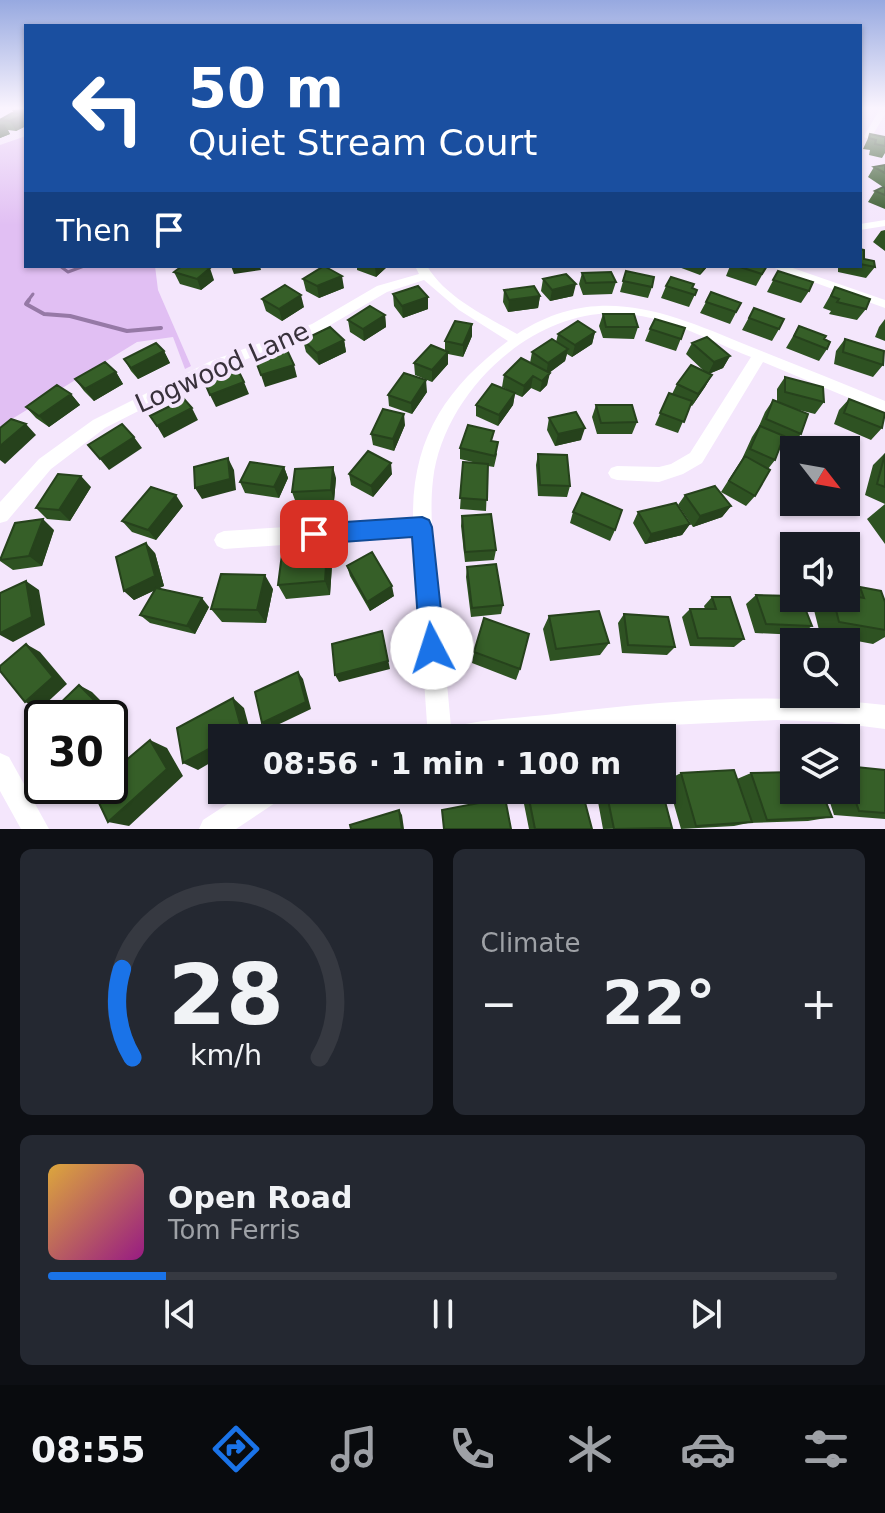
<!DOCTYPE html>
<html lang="en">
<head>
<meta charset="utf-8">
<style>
  :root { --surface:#171b24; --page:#242831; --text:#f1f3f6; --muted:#9ea1a6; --line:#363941; --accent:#1a73e8 }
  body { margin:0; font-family:"DejaVu Sans",sans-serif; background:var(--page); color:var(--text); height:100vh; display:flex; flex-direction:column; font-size:30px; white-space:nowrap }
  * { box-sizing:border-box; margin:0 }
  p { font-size:26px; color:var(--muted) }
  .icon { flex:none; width:44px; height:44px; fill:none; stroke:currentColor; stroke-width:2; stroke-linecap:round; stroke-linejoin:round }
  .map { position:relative; height:829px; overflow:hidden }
  .panel { display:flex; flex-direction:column; gap:20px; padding:20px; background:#0d0f14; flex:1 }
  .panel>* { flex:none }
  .top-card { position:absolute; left:24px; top:24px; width:838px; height:244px; border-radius:0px; box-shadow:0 2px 6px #0004; background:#1a4fa0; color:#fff; overflow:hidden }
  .needle { width:52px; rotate:121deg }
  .fabs { position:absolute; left:780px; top:436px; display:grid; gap:16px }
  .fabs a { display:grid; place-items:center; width:80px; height:80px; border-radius:0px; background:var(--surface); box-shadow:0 2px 6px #0004; font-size:40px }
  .speed { position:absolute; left:24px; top:700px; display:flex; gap:16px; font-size:40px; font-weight:700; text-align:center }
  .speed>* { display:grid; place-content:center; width:104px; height:104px; border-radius:50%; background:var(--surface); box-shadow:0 2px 6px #0004; line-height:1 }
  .speed .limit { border:4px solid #111; border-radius:12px; background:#fff; color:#111 }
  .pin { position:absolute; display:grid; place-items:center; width:68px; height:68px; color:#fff; margin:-34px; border-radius:16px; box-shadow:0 4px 12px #0006 }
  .me { position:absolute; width:88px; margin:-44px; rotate:355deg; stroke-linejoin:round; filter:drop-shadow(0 0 6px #0008) }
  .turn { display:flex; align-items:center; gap:28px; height:168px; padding:0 32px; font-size:36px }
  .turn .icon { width:104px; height:104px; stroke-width:2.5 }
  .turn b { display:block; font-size:56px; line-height:68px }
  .then { display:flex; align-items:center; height:76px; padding:0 32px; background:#0003; gap:16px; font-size:30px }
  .big { font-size:60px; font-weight:700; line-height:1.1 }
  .panel .card { flex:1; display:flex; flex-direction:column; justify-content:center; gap:12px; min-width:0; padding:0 28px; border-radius:12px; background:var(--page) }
  .panel .dial { align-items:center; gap:0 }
  .dial svg { height:208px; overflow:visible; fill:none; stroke:var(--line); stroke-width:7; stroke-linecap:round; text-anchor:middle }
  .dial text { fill:var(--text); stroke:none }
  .song { display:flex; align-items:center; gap:24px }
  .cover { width:96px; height:96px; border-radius:12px; background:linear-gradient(135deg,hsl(40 70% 55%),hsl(310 70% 35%)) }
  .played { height:8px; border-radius:4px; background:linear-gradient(90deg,var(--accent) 15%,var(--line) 15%) }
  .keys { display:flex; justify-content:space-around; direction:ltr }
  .heat { display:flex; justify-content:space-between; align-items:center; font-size:44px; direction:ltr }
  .panel .tiles { flex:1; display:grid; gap:20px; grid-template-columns:1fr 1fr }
  .card:last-child { grid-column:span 2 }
  .trip { position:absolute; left:208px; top:724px; width:468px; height:80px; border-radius:0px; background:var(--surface); box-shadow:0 2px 6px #0004; font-weight:700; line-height:80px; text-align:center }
  .dock { display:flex; height:128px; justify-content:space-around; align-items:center; background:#090b0e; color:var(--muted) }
  .dock .icon { width:56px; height:56px }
  .dock .current { color:var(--accent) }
  .dock b { font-size:36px; color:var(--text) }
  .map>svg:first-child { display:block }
  .green { fill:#e1bff3 }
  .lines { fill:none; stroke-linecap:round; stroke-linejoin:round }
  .stream-far1 { stroke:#9679a6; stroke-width:3 }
  .stream { stroke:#9679a6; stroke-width:4 }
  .street { fill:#fff; fill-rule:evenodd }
  .wall { fill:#2e5222 }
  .shaded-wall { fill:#26421c }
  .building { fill:#365f28; stroke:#26421c; stroke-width:2 }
  .route { fill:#1a73e8; stroke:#114b97; stroke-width:2 }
  .labels { text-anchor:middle; stroke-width:8; stroke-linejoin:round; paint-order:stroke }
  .street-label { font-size:26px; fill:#38313b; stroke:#f4e6fc }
</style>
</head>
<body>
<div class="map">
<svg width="885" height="829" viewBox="0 0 885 829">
  <rect width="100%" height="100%" fill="#f4e6fc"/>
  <!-- green -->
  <path class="green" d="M 26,136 L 26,266 L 155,266 L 158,290 L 191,366 L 185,369 L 173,337 L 137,342 L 12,419 L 0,431 L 0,145 Z"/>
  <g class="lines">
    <!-- stream-far1 -->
    <path class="stream-far1" d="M 60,266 L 68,272 L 84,266
      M 27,302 L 33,294"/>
    <!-- stream -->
    <path class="stream" d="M 29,300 L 26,304 L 44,314 L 70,316 L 127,331 L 161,328"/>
    <!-- street -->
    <path class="street" d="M 880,109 L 885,109 L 885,114 L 871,138 L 865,138 L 864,136 Z
      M 885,220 L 885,226 L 860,230 L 860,224 Z
      M 415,266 L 427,266 C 446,298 486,316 517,334 C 598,281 669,313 749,346 C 794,364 840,382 885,401 L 885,413 L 763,362 L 702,463 L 683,474 L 659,482 L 617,480 L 611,478 L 608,473 L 611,468 L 617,466 L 659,467 L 671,464 L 690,453 L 751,357 C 710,341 671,318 626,314 C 535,305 443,392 433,480 C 429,514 434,549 437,582 C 441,631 447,679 451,727 C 484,719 521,718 555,714 C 665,700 774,692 885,705 L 885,729 L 831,722 L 777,720 L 669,725 L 554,738 L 428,738 L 414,536 L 224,549 L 217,546 L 214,540 L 217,534 L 224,531 L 413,519 C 412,438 446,388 508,341 L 459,310 L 424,280 L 387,292 L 322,330 L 221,369 L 105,428 L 51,469 L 7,521 L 0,523 L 0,502 L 39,459 L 93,420 L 211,361 L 312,324 L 377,286 L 419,274 Z
      M 769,266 L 787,266 L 885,300 L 885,308 Z
      M 0,753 L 9,757 L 49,829 L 21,829 L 0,791 Z
      M 249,790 L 285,790 L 281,799 L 236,829 L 199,829 L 203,820 Z"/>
  </g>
  <!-- wall -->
  <path class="wall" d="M 26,109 L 26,126 L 16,131 L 8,130 L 10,134 L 0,138 L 0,119 L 14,113 L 12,110 Z
    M 870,134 L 885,137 L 885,153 L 882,158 L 869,155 L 870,150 L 863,149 Z
    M 885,165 L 885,209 L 868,202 L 875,191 L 883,187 L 868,177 L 874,167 Z
    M 885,230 L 885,251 L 873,242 L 881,231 Z
    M 860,249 L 864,259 L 875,267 L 866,278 L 838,272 L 838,266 L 860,266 Z
    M 357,266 L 388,266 L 376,277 L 357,270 Z
    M 676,266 L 708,266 L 700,275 Z
    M 730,266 L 767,266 L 756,286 L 726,276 Z
    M 626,271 L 652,287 L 648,298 L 620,292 Z
    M 778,271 L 809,291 L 801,303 L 767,292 Z
    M 174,272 L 214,280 L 201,290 L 180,284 Z
    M 582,273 L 616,282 L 612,294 L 583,295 L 579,284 Z
    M 303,279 L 344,288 L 319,298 L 306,291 Z
    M 543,279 L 573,296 L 550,301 L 541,291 Z
    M 666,286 L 692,288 L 697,290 L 689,307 L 661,298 Z
    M 835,287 L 866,309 L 857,320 L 829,314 L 831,311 L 823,308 Z
    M 504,290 L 540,296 L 538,308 L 508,312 L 503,302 Z
    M 393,294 L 428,297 L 428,309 L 403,318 L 394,306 Z
    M 262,299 L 304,307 L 282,321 L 266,311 Z
    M 706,302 L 741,303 L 730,324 L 700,313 Z
    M 754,308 L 779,329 L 772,341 L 742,330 Z
    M 603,314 L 638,327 L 634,339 L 603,338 L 599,326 Z
    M 385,315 L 386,327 L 364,341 L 350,332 L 348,320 Z
    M 885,319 L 885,341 L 875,337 L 879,327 Z
    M 799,326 L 824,339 L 827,349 L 819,361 L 786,348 Z
    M 685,328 L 676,351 L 645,341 L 650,329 Z
    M 595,332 L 592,344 L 572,357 L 567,354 L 565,361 L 549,373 L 547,385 L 540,392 L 531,388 L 522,397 L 515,394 L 513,405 L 498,426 L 476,416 L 476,405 L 508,390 L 502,387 L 504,375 L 530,363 L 532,352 L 556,342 L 558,334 Z
    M 472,336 L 463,357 L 448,354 L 448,364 L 432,382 L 415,375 L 414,363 L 445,351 L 445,341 Z
    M 845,339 L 883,365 L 873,377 L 834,364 L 836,351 Z
    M 303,340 L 344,340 L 346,352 L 319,365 L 306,352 Z
    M 692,343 L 730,356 L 723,368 L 709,374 L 712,375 L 705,387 L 692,406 L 690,405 L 678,433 L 655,425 L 669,393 L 672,394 L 677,384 L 705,372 L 686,354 Z
    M 164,351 L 170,363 L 138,379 L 131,371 L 124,359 Z
    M 116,372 L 123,384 L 94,401 L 84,391 L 75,379 Z
    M 785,377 L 824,402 L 815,414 L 795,409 L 801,434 L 792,445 L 783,441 L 775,460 L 768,469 L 755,496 L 746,506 L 721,492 L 742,459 L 752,437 L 759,426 L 765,412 L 773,400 L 777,401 L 777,389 Z
    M 427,392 L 412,414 L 389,406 L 388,395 Z
    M 71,394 L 80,405 L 49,427 L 36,418 L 26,407 Z
    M 849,399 L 882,428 L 871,440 L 834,424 L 839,410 Z
    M 596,405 L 637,422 L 632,434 L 597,434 L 592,417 Z
    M 549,418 L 581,440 L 555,446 L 547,430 Z
    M 405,425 L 394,451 L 373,445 L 371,434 Z
    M 492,441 L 497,454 L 494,467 L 488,466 L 486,511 L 460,509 L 463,462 L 477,463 L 460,459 L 460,448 Z
    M 885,453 L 885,544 L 867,519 L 885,504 L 865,495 L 873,465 Z
    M 538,454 L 570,486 L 567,497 L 538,496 L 536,465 Z
    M 284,467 L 288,478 L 279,498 L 245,493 L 240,482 Z
    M 349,474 L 392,474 L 373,497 L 351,485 Z
    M 336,478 L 334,501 L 296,503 L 292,492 Z
    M 91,487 L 70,521 L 47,519 L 36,508 Z
    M 685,495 L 731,506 L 722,517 L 693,527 L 678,505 Z
    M 183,506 L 156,540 L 132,532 L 122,521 Z
    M 573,512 L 615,530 L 610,541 L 570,523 Z
    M 638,512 L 690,524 L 682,535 L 645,544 L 633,523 Z
    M 462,516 L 496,550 L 494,560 L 465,562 L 461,526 Z
    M 54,530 L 42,566 L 13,570 L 0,561 Z
    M 155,553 L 164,586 L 159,588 L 209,607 L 195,634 L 150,623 L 140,615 L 155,590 L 134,600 L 124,591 Z
    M 332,565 L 330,595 L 286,599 L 278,585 Z
    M 347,566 L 394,596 L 370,611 L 350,576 Z
    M 467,567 L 503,605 L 501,614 L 471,617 L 466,577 Z
    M 860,587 L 885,602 L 885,637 L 873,644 L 820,634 L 813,606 L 823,598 L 846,598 Z
    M 273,589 L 266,623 L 222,622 L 211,609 Z
    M 756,595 L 812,626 L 800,635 L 755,633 L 746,604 Z
    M 712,597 L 744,639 L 734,647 L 690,646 L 682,617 L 690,609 L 705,609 L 704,606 Z
    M 624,614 L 675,647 L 667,655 L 622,653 L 618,623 Z
    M 549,616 L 609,643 L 600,655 L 550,661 L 543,629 Z
    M 474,652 L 520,669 L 516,680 L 472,663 Z
    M 885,770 L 885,819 L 834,815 L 826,790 L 846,790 L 846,773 Z
    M 681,773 L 737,779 L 751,773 L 832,817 L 808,821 L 748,823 L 734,826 L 681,829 L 667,780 Z
    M 598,790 L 662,790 L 672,828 L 603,829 L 596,791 Z
    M 529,799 L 592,829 L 529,829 L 524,804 Z"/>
  <!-- shaded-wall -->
  <path class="shaded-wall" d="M 24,114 L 26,118 L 26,126 L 16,131 L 10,121 Z
    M 4,124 L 10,134 L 0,138 L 0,125 Z
    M 231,266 L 260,266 L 261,270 L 234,274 Z
    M 375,266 L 388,266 L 376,277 Z
    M 704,266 L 708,266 L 700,275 Z
    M 210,268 L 214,280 L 201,290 L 197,279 Z
    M 342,276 L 344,288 L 319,298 L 317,286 Z
    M 576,284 L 573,296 L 550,301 L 552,290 Z
    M 301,295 L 304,307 L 282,321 L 279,309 Z
    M 540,296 L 538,308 L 508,312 L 509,300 Z
    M 428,297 L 428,309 L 403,318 L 402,306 Z
    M 385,315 L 386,327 L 364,341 L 363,329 Z
    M 472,324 L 472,336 L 463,357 L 463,345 Z
    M 595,332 L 592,344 L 572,357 L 575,345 Z
    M 344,340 L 346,352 L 319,365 L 317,353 Z
    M 568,349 L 565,361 L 546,375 L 548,363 Z
    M 164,351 L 170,363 L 138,379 L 131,368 Z
    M 448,352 L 448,364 L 432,382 L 432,370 Z
    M 730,356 L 723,368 L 708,374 L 714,362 Z
    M 294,365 L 297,377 L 265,387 L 261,375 Z
    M 116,372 L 123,384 L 94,401 L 85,389 Z
    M 550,373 L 547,385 L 540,392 L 542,381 Z
    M 712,375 L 705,387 L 692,406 L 698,394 Z
    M 533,376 L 531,388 L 522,397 L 524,386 Z
    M 426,380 L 427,392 L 412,414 L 411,403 Z
    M 244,382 L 249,394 L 216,407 L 210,395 Z
    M 515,393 L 513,405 L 498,426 L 499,415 Z
    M 71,394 L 80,405 L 49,427 L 39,416 Z
    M 192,408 L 198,420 L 164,438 L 157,426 Z
    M 404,414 L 405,425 L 394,451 L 393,439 Z
    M 26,424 L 36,435 L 5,464 L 0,460 L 0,446 Z
    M 585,428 L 581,440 L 555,446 L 558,434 Z
    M 134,437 L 142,448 L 109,470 L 100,459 Z
    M 228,458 L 234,470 L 236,490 L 202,499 L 195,488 Z
    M 391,463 L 392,474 L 373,497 L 371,486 Z
    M 284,467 L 288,478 L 279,498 L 274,487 Z
    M 333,467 L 336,478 L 334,501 L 331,490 Z
    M 81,476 L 91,487 L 70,521 L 59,510 Z
    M 176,495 L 183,506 L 156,540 L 148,530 Z
    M 731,506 L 722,517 L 693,527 L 700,516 Z
    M 43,519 L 54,530 L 42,566 L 29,556 Z
    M 690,524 L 682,535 L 645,544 L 651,534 Z
    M 146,543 L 155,553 L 164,586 L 134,600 L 124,591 Z
    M 327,550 L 332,565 L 330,595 L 325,581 Z
    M 265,575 L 273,589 L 266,623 L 257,610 Z
    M 26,581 L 39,590 L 45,625 L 13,642 L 0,635 L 0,633 Z
    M 392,586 L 394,596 L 370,611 L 367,602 Z
    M 202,598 L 209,607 L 195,634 L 187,626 Z
    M 382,631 L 390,669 L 339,682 L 335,675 Z
    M 26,644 L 40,652 L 67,684 L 40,709 L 25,702 Z
    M 298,672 L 303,679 L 311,709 L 269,729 L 262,723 Z
    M 79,685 L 92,692 L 122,722 L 110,735 L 110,718 L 107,718 Z
    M 233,698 L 244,708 L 252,738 L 229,738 Z
    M 150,740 L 167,748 L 183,776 L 129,826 L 108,822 Z
    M 222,742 L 222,756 L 198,770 L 183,763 Z
    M 110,764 L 124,769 L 111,773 Z
    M 399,810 L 402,815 L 404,829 L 402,829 Z"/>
  <!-- building -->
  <path class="building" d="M 12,113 L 24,114 L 10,121 L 0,120 Z
    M 870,134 L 885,137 L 885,146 L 875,144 L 876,140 L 869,138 Z
    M 885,165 L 885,173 L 874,167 Z
    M 883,187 L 885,188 L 885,195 L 875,191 Z
    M 860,249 L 864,250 L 864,259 L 874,261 L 875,267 L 860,264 Z
    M 182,266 L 202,266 L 210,268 L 197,279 L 174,272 Z
    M 324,266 L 342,276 L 317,286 L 303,279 Z
    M 737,266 L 767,266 L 762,274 Z
    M 626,271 L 654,277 L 652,287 L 623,281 Z
    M 778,271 L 813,282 L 809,291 L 773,280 Z
    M 611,272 L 616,282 L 586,283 L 582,273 Z
    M 566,274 L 576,284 L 552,290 L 543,279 Z
    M 671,277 L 694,284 L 692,288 L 697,290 L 695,295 L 666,286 Z
    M 285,285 L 301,295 L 279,309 L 262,299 Z
    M 418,286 L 428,297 L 402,306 L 393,294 Z
    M 534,286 L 540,296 L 509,300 L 504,290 Z
    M 835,287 L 870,299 L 866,309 L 837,302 L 839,299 L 831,296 Z
    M 711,292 L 741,303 L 736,312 L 706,302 Z
    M 370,306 L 385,315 L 363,329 L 348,320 Z
    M 754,308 L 784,319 L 779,329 L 749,318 Z
    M 603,314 L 634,314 L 638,327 L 606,327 Z
    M 655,319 L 685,328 L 681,339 L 650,329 Z
    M 455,321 L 472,324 L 463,345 L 445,341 Z
    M 578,321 L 595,332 L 575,345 L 558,334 Z
    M 799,326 L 826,336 L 824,339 L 830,342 L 827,349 L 794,336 Z
    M 330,327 L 344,340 L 317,353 L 303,340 Z
    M 707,337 L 730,356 L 714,362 L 692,343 Z
    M 552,339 L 568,349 L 548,363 L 532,352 Z
    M 845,339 L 884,351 L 883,365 L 843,352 Z
    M 156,343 L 164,351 L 131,368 L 124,359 Z
    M 431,345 L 448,352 L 432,370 L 414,363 Z
    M 287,350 L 294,365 L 261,375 L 255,359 Z
    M 521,358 L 550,373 L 542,381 L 533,376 L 524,386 L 504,375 Z
    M 105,362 L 116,372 L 85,389 L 75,379 Z
    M 691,365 L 712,375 L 698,394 L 677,384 Z
    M 237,368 L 244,382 L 210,395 L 204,381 Z
    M 404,373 L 426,380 L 411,403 L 388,395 Z
    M 785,377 L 823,387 L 824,402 L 785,392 Z
    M 492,384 L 515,393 L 499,415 L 476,405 Z
    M 57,385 L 71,394 L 39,416 L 26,407 Z
    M 669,393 L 692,401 L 684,422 L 660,413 Z
    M 184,399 L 192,408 L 157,426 L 150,416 Z
    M 849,399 L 885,413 L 882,428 L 844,413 Z
    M 773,400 L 808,414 L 801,434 L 766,419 Z
    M 596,405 L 632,405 L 637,422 L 601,423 Z
    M 383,409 L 404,414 L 393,439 L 371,434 Z
    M 576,412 L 585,428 L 558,434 L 549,418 Z
    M 11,419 L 26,424 L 0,446 L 0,428 Z
    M 122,424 L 134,437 L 100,459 L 88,445 Z
    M 468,425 L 494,431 L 491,441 L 498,442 L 495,456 L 460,448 Z
    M 760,426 L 784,436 L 775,460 L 750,449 Z
    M 368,451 L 391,463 L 371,486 L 349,474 Z
    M 538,454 L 567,455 L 570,486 L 540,485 Z
    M 885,454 L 885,487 L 877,484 Z
    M 745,456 L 770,470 L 755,496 L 729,481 Z
    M 228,458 L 230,479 L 195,488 L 194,467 Z
    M 250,462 L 284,467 L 274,487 L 240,482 Z
    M 463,462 L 488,464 L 487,500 L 460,498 Z
    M 333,467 L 331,490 L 292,492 L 295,469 Z
    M 58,474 L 81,476 L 59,510 L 36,508 Z
    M 715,486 L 731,506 L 700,516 L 685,495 Z
    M 151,487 L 176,495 L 148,530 L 122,521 Z
    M 582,493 L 622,510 L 615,530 L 573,512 Z
    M 676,503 L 690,524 L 651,534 L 638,512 Z
    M 491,514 L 496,550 L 465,552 L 462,516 Z
    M 43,519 L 29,556 L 0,560 L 15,523 Z
    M 146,543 L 155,576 L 124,591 L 116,557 Z
    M 327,550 L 325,581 L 278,585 L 282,554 Z
    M 372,552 L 392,586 L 367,602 L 347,566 Z
    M 496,564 L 503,605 L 472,608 L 467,567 Z
    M 221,574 L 265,575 L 257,610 L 211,609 Z
    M 26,581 L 32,617 L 0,633 L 0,593 Z
    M 860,587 L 881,591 L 885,602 L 885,630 L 839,622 L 833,598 L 846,598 L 846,595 L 864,598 Z
    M 156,588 L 202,598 L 187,626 L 140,615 Z
    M 756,595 L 794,596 L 794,598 L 801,598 L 812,626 L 766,624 Z
    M 712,597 L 730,597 L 744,639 L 698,638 L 690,609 L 716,609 Z
    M 599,611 L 609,643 L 556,649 L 549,616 Z
    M 624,614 L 668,617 L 675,647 L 628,645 Z
    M 484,618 L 529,634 L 520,669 L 474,652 Z
    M 382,631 L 388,661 L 335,675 L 332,644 Z
    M 26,644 L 53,677 L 25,702 L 0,671 L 0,666 Z
    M 298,672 L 306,702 L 262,723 L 255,692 Z
    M 79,685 L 110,716 L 107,718 L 52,718 L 49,714 Z
    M 233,698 L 242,731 L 229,738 L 222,738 L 222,742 L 183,763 L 177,728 Z
    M 150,740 L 167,769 L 108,822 L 91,786 L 110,786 L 110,771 L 111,773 Z
    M 846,766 L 885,770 L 885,813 L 859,811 L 846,773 Z
    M 734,770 L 752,822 L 696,826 L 681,773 Z
    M 794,772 L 794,790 L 821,790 L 832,817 L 767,820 L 751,773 Z
    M 606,790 L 662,790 L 672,828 L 614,829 Z
    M 582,791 L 592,829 L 535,829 L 529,799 Z
    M 505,798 L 511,829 L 444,829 L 442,810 Z
    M 399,810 L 402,829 L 351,829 L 350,825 Z"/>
  <!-- sky -->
  <linearGradient id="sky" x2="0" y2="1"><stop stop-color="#97a9e0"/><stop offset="0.48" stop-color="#faf4fe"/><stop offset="1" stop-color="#faf4fe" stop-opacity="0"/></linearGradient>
  <rect width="885" height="225" fill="url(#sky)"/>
  <!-- route -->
  <path class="route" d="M 422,517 L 429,520 L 432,527 L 445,648 L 441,657 L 432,660 L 424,657 L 420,648 L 412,537 L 314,544 L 306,541 L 303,534 L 306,527 L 314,524 Z"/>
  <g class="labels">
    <!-- street labels -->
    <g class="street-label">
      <text transform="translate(222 367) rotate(-24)" y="9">Logwood Lane</text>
    </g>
  </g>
</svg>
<div class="fabs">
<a><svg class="needle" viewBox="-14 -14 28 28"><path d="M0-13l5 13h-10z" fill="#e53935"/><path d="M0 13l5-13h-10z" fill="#9ea1a6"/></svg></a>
<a><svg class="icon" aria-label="sound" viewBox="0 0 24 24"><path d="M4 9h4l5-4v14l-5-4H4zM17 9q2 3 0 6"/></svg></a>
<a><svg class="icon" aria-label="search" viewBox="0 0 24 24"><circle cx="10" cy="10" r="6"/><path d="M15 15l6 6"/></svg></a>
<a><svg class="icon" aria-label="layers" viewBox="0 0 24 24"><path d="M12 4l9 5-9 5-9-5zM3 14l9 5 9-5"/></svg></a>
</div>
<div class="speed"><div class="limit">30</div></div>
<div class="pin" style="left:314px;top:534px;background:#d93025"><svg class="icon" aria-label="arrive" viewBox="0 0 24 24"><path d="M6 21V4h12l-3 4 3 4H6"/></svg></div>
<svg class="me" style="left:432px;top:648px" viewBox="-20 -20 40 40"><circle r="19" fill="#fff"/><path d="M0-13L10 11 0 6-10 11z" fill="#1a73e8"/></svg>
<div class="trip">08:56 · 1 min · 100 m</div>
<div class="top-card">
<div class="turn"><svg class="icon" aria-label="left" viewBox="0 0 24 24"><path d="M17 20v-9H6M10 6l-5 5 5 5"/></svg><div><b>50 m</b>Quiet Stream Court</div></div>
<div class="then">Then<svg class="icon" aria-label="arrive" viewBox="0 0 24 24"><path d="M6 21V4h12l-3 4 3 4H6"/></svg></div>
</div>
</div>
<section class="panel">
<div class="tiles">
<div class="card dial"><svg viewBox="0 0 100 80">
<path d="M14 69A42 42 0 1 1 86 69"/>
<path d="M14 69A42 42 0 0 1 10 35" stroke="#1a73e8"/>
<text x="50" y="56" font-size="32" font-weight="700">28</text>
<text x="50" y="72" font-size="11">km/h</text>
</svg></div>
<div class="card"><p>Climate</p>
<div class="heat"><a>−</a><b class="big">22°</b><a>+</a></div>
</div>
<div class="card">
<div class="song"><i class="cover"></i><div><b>Open Road</b><p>Tom Ferris</p></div></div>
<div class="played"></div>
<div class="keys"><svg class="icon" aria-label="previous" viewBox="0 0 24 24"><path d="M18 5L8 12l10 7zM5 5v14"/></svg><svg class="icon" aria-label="pause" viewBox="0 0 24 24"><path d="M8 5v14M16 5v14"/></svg><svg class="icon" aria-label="next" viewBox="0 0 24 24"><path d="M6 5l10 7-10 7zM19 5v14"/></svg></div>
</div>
</div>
</section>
<nav class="dock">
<b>08:55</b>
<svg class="icon current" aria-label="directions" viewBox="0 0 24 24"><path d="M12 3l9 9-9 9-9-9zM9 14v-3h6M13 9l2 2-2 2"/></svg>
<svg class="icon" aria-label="music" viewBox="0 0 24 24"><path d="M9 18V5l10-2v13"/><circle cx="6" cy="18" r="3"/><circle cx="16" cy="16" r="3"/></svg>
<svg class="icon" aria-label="phone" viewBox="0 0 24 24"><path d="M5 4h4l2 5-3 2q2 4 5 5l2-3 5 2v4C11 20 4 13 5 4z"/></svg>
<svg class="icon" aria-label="climate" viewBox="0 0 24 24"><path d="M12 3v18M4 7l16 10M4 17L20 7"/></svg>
<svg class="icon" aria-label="car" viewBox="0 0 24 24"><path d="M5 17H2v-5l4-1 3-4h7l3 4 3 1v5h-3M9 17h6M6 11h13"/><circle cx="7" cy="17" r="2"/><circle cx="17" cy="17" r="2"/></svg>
<svg class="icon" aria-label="filters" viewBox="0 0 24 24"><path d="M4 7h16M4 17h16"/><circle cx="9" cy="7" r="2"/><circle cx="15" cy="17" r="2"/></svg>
</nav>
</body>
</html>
